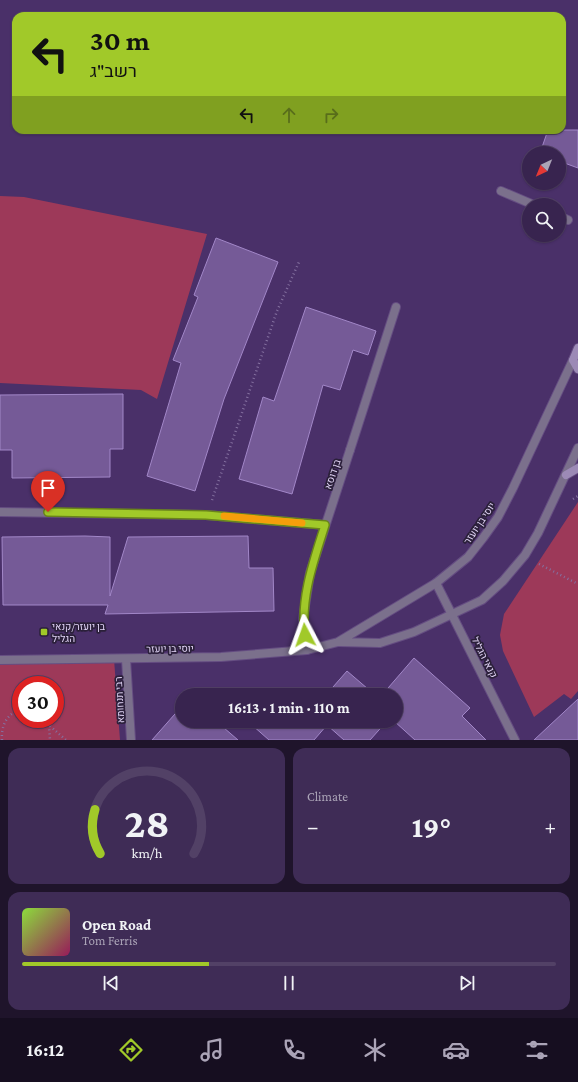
<!DOCTYPE html>
<html lang="en">
<head>
<meta charset="utf-8">
<style>
  :root { --surface:#38244f; --page:#3f2c56; --text:#f1f3f6; --muted:#aba4b7; --line:#524166; --accent:#a1c929 }
  body { margin:0; font-family:"Crimson Pro",Heebo,serif; background:var(--page); color:var(--text); height:100vh; display:flex; flex-direction:column; font-size:15px; white-space:nowrap }
  * { box-sizing:border-box; margin:0 }
  p { font-size:13px; color:var(--muted) }
  .icon { flex:none; width:22px; height:22px; fill:none; stroke:currentColor; stroke-width:2; stroke-linecap:round; stroke-linejoin:round }
  .map { position:relative; height:740px; overflow:hidden }
  .panel { display:flex; flex-direction:column; gap:8px; padding:8px; background:#1f142b; flex:1 }
  .panel>* { flex:none }
  .banner { position:absolute; left:12px; top:12px; width:554px; height:122px; border-radius:12px; box-shadow:0 1px 3px #0004,0 0 0 1px var(--line); background:#a1c929; color:#111; overflow:hidden }
  .needle { width:26px; rotate:223deg }
  .fabs { position:absolute; left:522px; top:146px; display:grid; gap:8px }
  .fabs a { display:grid; place-items:center; width:44px; height:44px; border-radius:50%; background:var(--surface); box-shadow:0 1px 3px #0004,0 0 0 1px var(--line); font-size:20px }
  .speed { position:absolute; left:12px; top:676px; display:flex; gap:8px; font-size:20px; font-weight:700; text-align:center }
  .speed>* { display:grid; place-content:center; width:52px; height:52px; border-radius:50%; background:var(--surface); box-shadow:0 1px 3px #0004,0 0 0 1px var(--line); line-height:1 }
  .speed .limit { border:6px solid #d22; background:#fff; color:#111 }
  .pin { position:absolute; display:grid; place-items:center; width:34px; height:34px; color:#fff; margin:-41px -17px; border-radius:50% 50% 50% 0; rotate:-45deg; box-shadow:0 0 4px #0007 }
  .pin .icon { rotate:45deg }
  .me { position:absolute; width:44px; margin:-22px; rotate:356deg; stroke-linejoin:round; filter:drop-shadow(0 0 3px #0008) }
  .turn { display:flex; align-items:center; gap:14px; height:84px; padding:0 12px; font-size:18px }
  .turn .icon { width:52px; height:52px; stroke-width:2.5 }
  .turn b { display:block; font-size:28px; line-height:34px }
  .lanes { display:flex; align-items:center; height:38px; padding:0 12px; background:#0003; justify-content:center; gap:20px; direction:ltr }
  .lanes .off { opacity:.35 }
  .big { font-size:30px; font-weight:700; line-height:1.1 }
  .panel .card { flex:1; display:flex; flex-direction:column; justify-content:center; gap:6px; min-width:0; padding:0 14px; border-radius:12px; background:var(--page) }
  .panel .dial { align-items:center; gap:0 }
  .dial svg { height:104px; overflow:visible; fill:none; stroke:var(--line); stroke-width:7; stroke-linecap:round; text-anchor:middle }
  .dial text { fill:var(--text); stroke:none }
  .song { display:flex; align-items:center; gap:12px }
  .cover { width:48px; height:48px; border-radius:6px; background:linear-gradient(135deg,hsl(90 70% 55%),hsl(330 70% 35%)) }
  .played { height:4px; border-radius:2px; background:linear-gradient(90deg,var(--accent) 35%,var(--line) 35%) }
  .keys { display:flex; justify-content:space-around; direction:ltr }
  .heat { display:flex; justify-content:space-between; align-items:center; font-size:22px; direction:ltr }
  .panel .tiles { flex:1; display:grid; gap:8px; grid-template-columns:1fr 1fr }
  .card:last-child { grid-column:span 2 }
  .trip { position:absolute; left:175px; top:688px; width:228px; height:40px; border-radius:20px; background:var(--surface); box-shadow:0 1px 3px #0004,0 0 0 1px var(--line); font-weight:700; line-height:40px; text-align:center }
  .tabs { display:flex; height:64px; justify-content:space-around; align-items:center; background:#160e20; color:var(--muted) }
  .tabs .icon { width:28px; height:28px }
  .tabs .on { color:var(--accent) }
  .tabs b { font-size:18px; color:var(--text) }
  .map>svg:first-child { display:block }
  .green { fill:#9d3959; fill-rule:evenodd }
  .building { fill:#755a97; stroke:#a287c8 }
  .lines { fill:none; stroke-linecap:round; stroke-linejoin:round }
  .service-casing { stroke:#654d82; stroke-width:10 }
  .pedestrian-casing { stroke:#654d82; stroke-width:10 }
  .minor-casing { stroke:#654d82; stroke-width:10 }
  .tertiary-casing { stroke:#654d82; stroke-width:10 }
  .secondary-casing { stroke:#654d82; stroke-width:10 }
  .path { stroke:#8571a0; stroke-width:2.5; stroke-dasharray:1 3; stroke-linecap:butt }
  .service { stroke:#7b708c; stroke-width:8 }
  .pedestrian { stroke:#7b708c; stroke-width:8 }
  .minor { stroke:#7b708c; stroke-width:8 }
  .tertiary { stroke:#7b708c; stroke-width:8 }
  .secondary { stroke:#9c8ab6; stroke-width:8 }
  .route-casing { stroke:#69831b; stroke-width:10 }
  .route { stroke:#a1c929; stroke-width:7 }
  .slow { stroke:#f59e0b; stroke-width:7 }
  .poi-dot { fill:#a1c929; stroke:#2b203a; stroke-width:1.5 }
  .labels { text-anchor:middle; stroke-width:3.5; stroke-linejoin:round; paint-order:stroke }
  .street-label { font-size:10px; fill:#e0d3f5; stroke:#2b203a }
  .poi-label { font-size:10px; fill:#e0d3f5; stroke:#2b203a; text-anchor:start }
</style>
</head>
<body>
<div class="map">
<svg width="578" height="740" viewBox="0 0 578 740">
  <rect width="100%" height="100%" fill="#4a3069"/>
  <!-- green -->
  <path class="green" d="M 0,196 L 24,197 L 207,234 L 157,399 L 141,390 L 0,383 Z
    M 578,502 L 578,691 L 571,699 L 564,694 L 534,717 L 503,651 L 500,635 L 504,614 Z
    M 114,659 L 120,740 L 0,740 L 0,663 ZM 21,685 L 55,685 L 55,719 L 21,719 Z"/>
  <!-- building -->
  <path class="building" d="M 548,130 L 578,130 L 578,168 L 559,161 L 559,153 L 540,153 Z
    M 216,238 L 278,262 L 224,399 L 195,491 L 147,476 L 181,363 L 173,360 L 198,297 L 194,295 Z
    M 306,307 L 376,331 L 368,355 L 353,350 L 340,390 L 323,385 L 292,494 L 239,479 L 263,397 L 274,401 Z
    M 123,394 L 123,449 L 110,449 L 110,477 L 12,478 L 12,450 L 0,450 L 0,395 Z
    M 85,536 L 110,537 L 110,596 L 128,537 L 248,536 L 249,568 L 273,568 L 274,611 L 105,614 L 108,605 L 3,605 L 2,537 Z
    M 414,658 L 470,708 L 462,716 L 486,740 L 415,740 L 394,721 L 396,721 L 396,695 L 382,695 Z
    M 347,671 L 375,695 L 326,695 Z
    M 578,699 L 578,740 L 534,740 Z
    M 182,706 L 182,721 L 216,721 L 238,740 L 152,740 Z
    M 256,721 L 387,721 L 370,740 L 344,740 L 327,725 L 314,740 L 269,740 L 252,725 Z"/>
  <g class="lines">
    <!-- service casing -->
    <g class="service-casing">
      <path id="service" d="M 501,191 L 534,205
        M 559,216 L 568,220
        M 126,659 L 131,740"/>
    </g>
    <!-- pedestrian casing -->
    <g class="pedestrian-casing">
      <path id="pedestrian" d="M 350,450 L 396,307"/>
    </g>
    <!-- minor casing -->
    <g class="minor-casing">
      <path id="minor" d="M 0,512 L 206,515 L 325,525
        M 436,583 L 515,740
        M 307,650 L 303,619 L 310,573 L 350,450"/>
    </g>
    <!-- tertiary casing -->
    <g class="tertiary-casing">
      <path id="tertiary" d="M 339,642 L 380,643 L 414,632 L 482,600 L 503,581 L 525,555 L 538,533 L 578,448
        M 0,660 L 221,657 L 307,650 L 338,642 L 436,583 L 468,557 L 483,538 L 498,517 L 513,488 L 573,360"/>
    </g>
    <!-- secondary casing -->
    <g class="secondary-casing">
      <path id="secondary" d="M 573,360 L 578,348
        M 573,360 L 578,369
        M 566,475 L 578,468"/>
    </g>
    <!-- path -->
    <path class="path" d="M 573,499 L 578,496
      M 212,500 L 277,311 L 299,262
      M 539,564 L 578,584
      M 44,719 L 49,726 L 50,740
      M 50,726 L 66,740
      M 2,740 C 1,727 6,713 21,710"/>
    <!-- service -->
    <use href="#service" class="service"/>
    <!-- pedestrian -->
    <use href="#pedestrian" class="pedestrian"/>
    <!-- minor -->
    <use href="#minor" class="minor"/>
    <!-- tertiary -->
    <use href="#tertiary" class="tertiary"/>
    <!-- secondary -->
    <use href="#secondary" class="secondary"/>
  </g>
  <g class="lines">
    <!-- route casing -->
    <g class="route-casing">
      <path id="route" d="M 48,512 L 206,515 L 325,525 C 314,560 300,598 305,635"/>
    </g>
    <!-- route -->
    <use href="#route" class="route"/>
    <!-- slow -->
    <path class="slow" d="M 224,516 L 302,523"/>
  </g>
  <!-- markers -->
  <rect class="poi-dot" x="40" y="628" width="8" height="8" rx="2"/>
  <g class="labels">
    <!-- street labels -->
    <g class="street-label">
      <text transform="translate(332 474) rotate(-71)" y="4">בן דוסא</text>
      <text transform="translate(479 523) rotate(-56)" y="4">יוסי בן יועזר</text>
      <text transform="translate(170 648) rotate(-1)" y="4">יוסי בן יועזר</text>
      <text transform="translate(485 657) rotate(63)" y="4">קנאי הגליל</text>
      <text transform="translate(119 700) rotate(-93)" y="4">רבי תנחומא</text>
    </g>
    <!-- poi labels -->
    <g class="poi-label">
      <text x="52" y="630">בן יועזר/קנאי<tspan x="52" dy="12">הגליל</tspan></text>
    </g>
  </g>
</svg>
<div class="fabs">
<a><svg class="needle" viewBox="-14 -14 28 28"><path d="M0-13l5 13h-10z" fill="#e53935"/><path d="M0 13l5-13h-10z" fill="#aba4b7"/></svg></a>
<a><svg class="icon" aria-label="search" viewBox="0 0 24 24"><circle cx="10" cy="10" r="6"/><path d="M15 15l6 6"/></svg></a>
</div>
<div class="speed"><div class="limit">30</div></div>
<div class="pin" style="left:48px;top:512px;background:#d93025"><svg class="icon" aria-label="arrive" viewBox="0 0 24 24"><path d="M6 21V4h12l-3 4 3 4H6"/></svg></div>
<svg class="me" style="left:305px;top:635px" viewBox="-20 -20 40 40"><path d="M0-17L14 15 0 8-14 15z" fill="#a1c929" stroke="#fff" stroke-width="4"/></svg>
<div class="trip">16:13 · 1 min · 110 m</div>
<div class="banner">
<div class="turn"><svg class="icon" aria-label="left" viewBox="0 0 24 24"><path d="M17 20v-9H6M10 6l-5 5 5 5"/></svg><div><b>30 m</b>רשב&quot;ג</div></div>
<div class="lanes"><svg class="icon" aria-label="left" viewBox="0 0 24 24"><path d="M17 20v-9H6M10 6l-5 5 5 5"/></svg><svg class="icon off" aria-label="ahead" viewBox="0 0 24 24"><path d="M12 20V5M6 11l6-6 6 6"/></svg><svg class="icon off" aria-label="right" viewBox="0 0 24 24"><path d="M7 20v-9h11M14 6l5 5-5 5"/></svg></div>
</div>
</div>
<section class="panel">
<div class="tiles">
<div class="card dial"><svg viewBox="0 0 100 80">
<path d="M14 69A42 42 0 1 1 86 69"/>
<path d="M14 69A42 42 0 0 1 10 35" stroke="#a1c929"/>
<text x="50" y="56" font-size="32" font-weight="700">28</text>
<text x="50" y="72" font-size="11">km/h</text>
</svg></div>
<div class="card"><p>Climate</p>
<div class="heat"><a>−</a><b class="big">19°</b><a>+</a></div>
</div>
<div class="card">
<div class="song"><i class="cover"></i><div><b>Open Road</b><p>Tom Ferris</p></div></div>
<div class="played"></div>
<div class="keys"><svg class="icon" aria-label="previous" viewBox="0 0 24 24"><path d="M18 5L8 12l10 7zM5 5v14"/></svg><svg class="icon" aria-label="pause" viewBox="0 0 24 24"><path d="M8 5v14M16 5v14"/></svg><svg class="icon" aria-label="next" viewBox="0 0 24 24"><path d="M6 5l10 7-10 7zM19 5v14"/></svg></div>
</div>
</div>
</section>
<nav class="tabs">
<b>16:12</b>
<svg class="icon on" aria-label="directions" viewBox="0 0 24 24"><path d="M12 3l9 9-9 9-9-9zM9 14v-3h6M13 9l2 2-2 2"/></svg>
<svg class="icon" aria-label="music" viewBox="0 0 24 24"><path d="M9 18V5l10-2v13"/><circle cx="6" cy="18" r="3"/><circle cx="16" cy="16" r="3"/></svg>
<svg class="icon" aria-label="phone" viewBox="0 0 24 24"><path d="M5 4h4l2 5-3 2q2 4 5 5l2-3 5 2v4C11 20 4 13 5 4z"/></svg>
<svg class="icon" aria-label="climate" viewBox="0 0 24 24"><path d="M12 3v18M4 7l16 10M4 17L20 7"/></svg>
<svg class="icon" aria-label="car" viewBox="0 0 24 24"><path d="M5 17H2v-5l4-1 3-4h7l3 4 3 1v5h-3M9 17h6M6 11h13"/><circle cx="7" cy="17" r="2"/><circle cx="17" cy="17" r="2"/></svg>
<svg class="icon" aria-label="filters" viewBox="0 0 24 24"><path d="M4 7h16M4 17h16"/><circle cx="9" cy="7" r="2"/><circle cx="15" cy="17" r="2"/></svg>
</nav>
</body>
</html>
